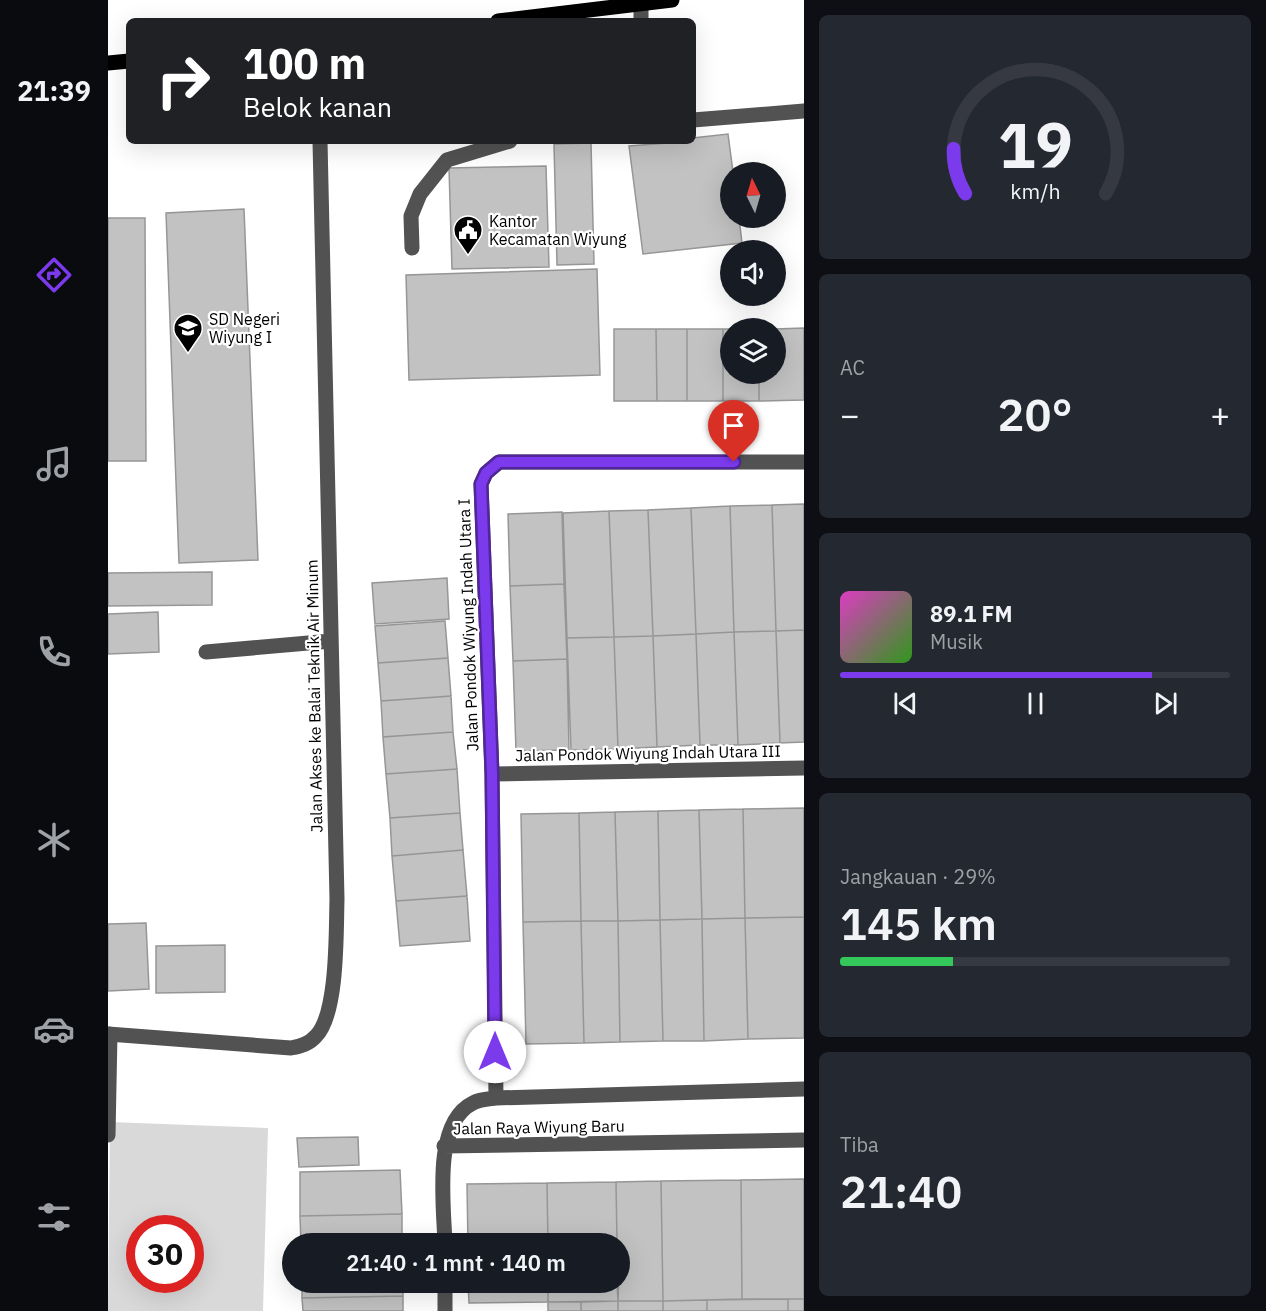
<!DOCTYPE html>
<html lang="id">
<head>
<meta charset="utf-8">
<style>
  :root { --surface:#171b24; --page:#242831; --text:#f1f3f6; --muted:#9ea1a6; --line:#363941; --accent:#7c3aed }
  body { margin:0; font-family:"IBM Plex Sans",sans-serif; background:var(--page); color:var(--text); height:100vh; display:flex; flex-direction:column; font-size:22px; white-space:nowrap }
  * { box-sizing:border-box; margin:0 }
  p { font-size:20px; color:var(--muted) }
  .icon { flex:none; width:33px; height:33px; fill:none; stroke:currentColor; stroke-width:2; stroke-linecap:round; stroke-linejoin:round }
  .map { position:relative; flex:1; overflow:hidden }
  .sheet { display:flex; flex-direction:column; gap:15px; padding:15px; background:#0d0f14; width:462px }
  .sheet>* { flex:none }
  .guide { position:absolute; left:18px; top:18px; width:570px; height:126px; border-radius:9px; box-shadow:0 6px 24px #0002; background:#202124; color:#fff; overflow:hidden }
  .needle { width:39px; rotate:355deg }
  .buttons { position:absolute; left:612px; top:162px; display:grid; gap:12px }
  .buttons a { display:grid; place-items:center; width:66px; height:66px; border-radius:50%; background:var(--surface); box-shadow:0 6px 24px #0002; font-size:30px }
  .speed { position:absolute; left:18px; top:1215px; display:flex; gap:12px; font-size:30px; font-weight:700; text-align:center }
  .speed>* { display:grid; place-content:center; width:78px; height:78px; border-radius:50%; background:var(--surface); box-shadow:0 6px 24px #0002; line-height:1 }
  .speed .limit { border:9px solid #d22; background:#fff; color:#111 }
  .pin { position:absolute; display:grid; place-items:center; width:51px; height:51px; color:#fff; margin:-62px -26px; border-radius:50% 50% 50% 0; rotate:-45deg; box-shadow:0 0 6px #0007 }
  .pin .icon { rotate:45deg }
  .me { position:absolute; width:66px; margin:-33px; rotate:0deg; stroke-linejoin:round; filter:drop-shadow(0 0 4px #0008) }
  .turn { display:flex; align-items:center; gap:21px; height:126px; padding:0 18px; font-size:27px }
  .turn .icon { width:78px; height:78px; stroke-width:2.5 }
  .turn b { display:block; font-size:42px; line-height:51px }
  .big { font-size:45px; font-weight:600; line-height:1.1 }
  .sheet .widget { flex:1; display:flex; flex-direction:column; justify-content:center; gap:9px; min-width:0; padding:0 21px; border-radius:9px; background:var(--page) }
  .sheet .dial { align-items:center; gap:0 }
  .dial svg { height:156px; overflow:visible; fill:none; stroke:var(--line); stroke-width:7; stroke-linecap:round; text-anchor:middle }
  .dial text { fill:var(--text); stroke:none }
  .song { display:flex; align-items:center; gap:18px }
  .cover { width:72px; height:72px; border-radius:9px; background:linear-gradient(135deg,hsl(310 70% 55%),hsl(110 70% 35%)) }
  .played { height:6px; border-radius:3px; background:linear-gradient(90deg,var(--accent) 80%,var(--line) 80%) }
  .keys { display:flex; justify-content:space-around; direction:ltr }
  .heat { display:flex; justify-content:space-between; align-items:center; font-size:33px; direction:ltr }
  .charge { height:9px; border-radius:4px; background:linear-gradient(90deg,#34c759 29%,var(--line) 0) }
  .trip { position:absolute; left:174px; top:1233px; width:348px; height:60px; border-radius:30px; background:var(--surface); box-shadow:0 6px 24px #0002; font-weight:600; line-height:60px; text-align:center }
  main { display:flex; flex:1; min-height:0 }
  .tab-bar { display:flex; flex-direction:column; width:108px; justify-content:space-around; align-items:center; background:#090b0e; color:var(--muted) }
  .tab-bar .icon { width:42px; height:42px }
  .tab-bar .on { color:var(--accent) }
  .tab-bar b { font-size:27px; color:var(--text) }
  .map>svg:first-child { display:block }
  .green { fill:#d9d9d9; fill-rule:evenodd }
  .building { fill:#c2c2c2; stroke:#969696; stroke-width:1.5 }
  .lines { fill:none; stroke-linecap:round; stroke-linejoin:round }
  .minor { stroke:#525252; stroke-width:15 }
  .major { stroke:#000; stroke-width:15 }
  .route-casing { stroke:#51269a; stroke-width:15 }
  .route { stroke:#7c3aed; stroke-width:10 }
  .labels { text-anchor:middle; stroke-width:4.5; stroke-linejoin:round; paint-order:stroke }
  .poi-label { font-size:16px; fill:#000; stroke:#fff; text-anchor:start }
  .street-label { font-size:16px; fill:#000; stroke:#fff }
</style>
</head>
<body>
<main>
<nav class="tab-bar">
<b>21:39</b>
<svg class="icon on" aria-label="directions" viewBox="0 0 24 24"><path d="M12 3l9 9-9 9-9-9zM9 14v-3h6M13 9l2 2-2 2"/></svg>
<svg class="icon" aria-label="music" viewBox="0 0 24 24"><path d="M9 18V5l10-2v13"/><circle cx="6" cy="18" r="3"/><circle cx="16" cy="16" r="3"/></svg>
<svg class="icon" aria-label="phone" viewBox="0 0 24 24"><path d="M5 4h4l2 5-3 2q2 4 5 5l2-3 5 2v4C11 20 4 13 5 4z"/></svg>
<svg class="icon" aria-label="climate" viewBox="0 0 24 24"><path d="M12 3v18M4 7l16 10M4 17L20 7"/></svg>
<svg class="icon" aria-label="car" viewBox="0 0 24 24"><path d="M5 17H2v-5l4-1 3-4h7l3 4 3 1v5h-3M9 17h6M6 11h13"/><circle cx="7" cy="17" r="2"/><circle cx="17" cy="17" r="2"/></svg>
<svg class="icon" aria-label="filters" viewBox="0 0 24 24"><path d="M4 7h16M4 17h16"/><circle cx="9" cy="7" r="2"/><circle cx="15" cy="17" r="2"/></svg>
</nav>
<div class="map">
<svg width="696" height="1311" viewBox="0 0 696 1311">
  <rect width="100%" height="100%" fill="#fff"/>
  <!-- green -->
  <path class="green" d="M 2,1122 L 160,1128 L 155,1311 L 0,1311 ZM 32,1228 L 82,1228 L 82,1280 L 32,1280 Z"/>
  <!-- building -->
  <path class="building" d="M 620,134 L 625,172 L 622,172 L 622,218 L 631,218 L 634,243 L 535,254 L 521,146 L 585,141 L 585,138 Z
    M 483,143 L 486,264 L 449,265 L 446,144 Z
    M 438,166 L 441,267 L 344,269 L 341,168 Z
    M 136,209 L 150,560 L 71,563 L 58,213 Z
    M 0,218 L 37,218 L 38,461 L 0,461 Z
    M 489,269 L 492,375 L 301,380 L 298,275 Z
    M 696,328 L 696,400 L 651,401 L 651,374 L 668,374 L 668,329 Z
    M 506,329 L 548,329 L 549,401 L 506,401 Z
    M 548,329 L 579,329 L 579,401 L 549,401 Z
    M 579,329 L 615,329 L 615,401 L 579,401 Z
    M 615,329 L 622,329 L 622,374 L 651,374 L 651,401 L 615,401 Z
    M 696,504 L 696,630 L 668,631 L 664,505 Z
    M 664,505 L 668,631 L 626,632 L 622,506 Z
    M 622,506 L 626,632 L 588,634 L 583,508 Z
    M 583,508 L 588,634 L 545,636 L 540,510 Z
    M 540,510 L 545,636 L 506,637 L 501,511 Z
    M 501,511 L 506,637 L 459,638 L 455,513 Z
    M 454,512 L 456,584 L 402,586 L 400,514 Z
    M 104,572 L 104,605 L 0,606 L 0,573 Z
    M 339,578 L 341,619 L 267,624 L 264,583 Z
    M 456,584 L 459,659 L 405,661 L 402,586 Z
    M 50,612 L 51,652 L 0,654 L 0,614 Z
    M 337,621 L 340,658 L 270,663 L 267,626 Z
    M 696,630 L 696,742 L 672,743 L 668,631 Z
    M 668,631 L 672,743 L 630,745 L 626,632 Z
    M 626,632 L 630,745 L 592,745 L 588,634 Z
    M 588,634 L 592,745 L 549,747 L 545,636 Z
    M 545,636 L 549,747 L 510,749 L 506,637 Z
    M 506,637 L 510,749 L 463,750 L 459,638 Z
    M 340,658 L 343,696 L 273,701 L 270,663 Z
    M 459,659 L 461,750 L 408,751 L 405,661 Z
    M 343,696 L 345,732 L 275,737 L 273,701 Z
    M 345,732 L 349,769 L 278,774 L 275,737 Z
    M 349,769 L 352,813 L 282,818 L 278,774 Z
    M 696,808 L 696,917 L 637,918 L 635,809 Z
    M 635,809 L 637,918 L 594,919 L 591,810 Z
    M 591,810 L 594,919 L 552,920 L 550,811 Z
    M 550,811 L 552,920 L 510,921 L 507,812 Z
    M 507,812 L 510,921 L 473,921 L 471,813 Z
    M 352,813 L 355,850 L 284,856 L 282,818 Z
    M 471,813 L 473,921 L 415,922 L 413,814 Z
    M 355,850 L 359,896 L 288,901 L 284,856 Z
    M 359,896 L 362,941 L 292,946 L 288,901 Z
    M 696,917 L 696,1038 L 640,1039 L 637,918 Z
    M 637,918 L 640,1039 L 596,1041 L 594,919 Z
    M 594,919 L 596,1041 L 555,1041 L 552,920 Z
    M 552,920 L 555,1041 L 512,1042 L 510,921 Z
    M 473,921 L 510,921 L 512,1042 L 476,1043 Z
    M 473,921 L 476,1043 L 418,1044 L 415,922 Z
    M 38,923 L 41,989 L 0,991 L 0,924 Z
    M 117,945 L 117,992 L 48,993 L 48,946 Z
    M 250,1137 L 251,1165 L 191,1167 L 189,1138 Z
    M 292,1170 L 294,1214 L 192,1216 L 192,1172 Z
    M 696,1179 L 696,1299 L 634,1299 L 633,1180 Z
    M 633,1180 L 634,1299 L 555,1301 L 553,1181 Z
    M 553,1181 L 555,1301 L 510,1301 L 512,1244 L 509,1244 L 508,1182 Z
    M 508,1182 L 509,1244 L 440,1244 L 439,1183 Z
    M 439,1183 L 440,1244 L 360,1244 L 359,1184 Z
    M 294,1214 L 294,1244 L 193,1244 L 192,1216 Z
    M 194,1282 L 295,1282 L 295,1296 L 194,1298 Z
    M 360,1282 L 440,1282 L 440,1302 L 361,1303 Z
    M 440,1282 L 509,1282 L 510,1301 L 440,1302 Z
    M 295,1296 L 295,1311 L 195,1311 L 194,1298 Z
    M 680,1299 L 696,1299 L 696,1311 L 680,1311 Z
    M 680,1299 L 680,1311 L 599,1311 L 599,1300 Z
    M 599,1300 L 599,1311 L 555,1311 L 555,1301 Z
    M 510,1301 L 555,1301 L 555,1311 L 510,1311 Z
    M 510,1301 L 510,1311 L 473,1311 L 473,1302 Z
    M 440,1302 L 473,1302 L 473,1311 L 440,1311 Z"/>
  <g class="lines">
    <!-- minor -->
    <path class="minor" d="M 533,21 L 533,5
      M 585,120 L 696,111
      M 304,248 L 303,216 L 312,194 L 339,160 L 402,141
      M 98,652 L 223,641
      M 384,774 L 696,768
      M 0,1034 L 183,1048 C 193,1046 201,1044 208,1036 C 230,1014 228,931 229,899 L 212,141
      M 388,1098 L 384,774 L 373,484 L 378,473 L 391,462 L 696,462
      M 0,1135 L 2,1034
      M 336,1146 L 696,1140
      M 337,1244 C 336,1206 324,1123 365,1103 C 372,1099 380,1099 388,1098 L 696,1089
      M 337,1282 L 337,1311"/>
    <!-- major -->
    <path class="major" d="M 390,21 L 564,0
      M 0,63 L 21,61"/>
  </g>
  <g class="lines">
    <!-- route casing -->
    <g class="route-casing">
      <path id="route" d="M 387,1052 L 384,774 L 373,484 L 378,473 L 391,462 L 626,462"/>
    </g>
    <!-- route -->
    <use href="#route" class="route"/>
  </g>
  <!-- icons -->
  <defs>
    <g id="civic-pin" transform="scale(1.5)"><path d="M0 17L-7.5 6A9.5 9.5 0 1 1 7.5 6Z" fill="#000" stroke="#fff"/><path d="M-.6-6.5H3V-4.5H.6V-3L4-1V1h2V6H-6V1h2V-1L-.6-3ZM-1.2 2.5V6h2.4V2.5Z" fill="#fff"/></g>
    <g id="school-pin" transform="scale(1.5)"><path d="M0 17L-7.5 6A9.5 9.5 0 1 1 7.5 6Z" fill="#000" stroke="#fff"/><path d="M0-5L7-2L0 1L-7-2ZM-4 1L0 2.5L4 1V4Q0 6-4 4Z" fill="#fff"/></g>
  </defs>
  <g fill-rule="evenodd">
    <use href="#civic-pin" x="360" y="230"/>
    <use href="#school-pin" x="80" y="328"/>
  </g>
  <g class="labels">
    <!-- poi labels -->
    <g class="poi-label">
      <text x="381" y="227">Kantor<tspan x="381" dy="18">Kecamatan Wiyung</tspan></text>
      <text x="101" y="325">SD Negeri<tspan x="101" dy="18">Wiyung I</tspan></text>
    </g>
    <!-- street labels -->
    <g class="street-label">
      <text transform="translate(360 625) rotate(-92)" y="6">Jalan Pondok Wiyung Indah Utara I</text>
      <text transform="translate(206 696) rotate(-91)" y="6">Jalan Akses ke Balai Teknik Air Minum</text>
      <text transform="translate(540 753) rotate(-1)" y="6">Jalan Pondok Wiyung Indah Utara III</text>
      <text transform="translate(431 1127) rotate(-1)" y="6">Jalan Raya Wiyung Baru</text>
    </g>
  </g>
</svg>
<div class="buttons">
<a><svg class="needle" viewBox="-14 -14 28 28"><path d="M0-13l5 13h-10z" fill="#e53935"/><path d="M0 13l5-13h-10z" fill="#9ea1a6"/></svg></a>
<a><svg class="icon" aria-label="sound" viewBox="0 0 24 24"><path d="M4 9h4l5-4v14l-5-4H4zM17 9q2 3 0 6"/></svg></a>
<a><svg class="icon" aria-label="layers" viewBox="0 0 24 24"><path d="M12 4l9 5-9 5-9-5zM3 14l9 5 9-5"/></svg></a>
</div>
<div class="speed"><div class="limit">30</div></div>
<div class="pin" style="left:626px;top:462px;background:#d93025"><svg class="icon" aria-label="arrive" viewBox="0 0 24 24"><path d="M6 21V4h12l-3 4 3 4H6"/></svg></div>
<svg class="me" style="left:387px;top:1052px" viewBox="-20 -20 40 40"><circle r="19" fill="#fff"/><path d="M0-13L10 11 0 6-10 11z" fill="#7c3aed"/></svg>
<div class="trip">21:40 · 1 mnt · 140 m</div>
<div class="guide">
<div class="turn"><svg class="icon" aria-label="right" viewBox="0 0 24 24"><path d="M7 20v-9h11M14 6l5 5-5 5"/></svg><div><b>100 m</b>Belok kanan</div></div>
</div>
</div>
<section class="sheet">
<div class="widget dial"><svg viewBox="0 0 100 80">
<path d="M14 69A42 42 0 1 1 86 69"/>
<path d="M14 69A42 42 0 0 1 8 46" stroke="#7c3aed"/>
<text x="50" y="56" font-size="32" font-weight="700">19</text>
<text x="50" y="72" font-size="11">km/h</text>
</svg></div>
<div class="widget"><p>AC</p>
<div class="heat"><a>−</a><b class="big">20°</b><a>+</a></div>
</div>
<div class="widget">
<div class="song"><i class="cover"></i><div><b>89.1 FM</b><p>Musik</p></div></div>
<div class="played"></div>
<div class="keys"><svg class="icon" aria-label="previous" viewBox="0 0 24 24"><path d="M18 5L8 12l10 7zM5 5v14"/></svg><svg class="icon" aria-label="pause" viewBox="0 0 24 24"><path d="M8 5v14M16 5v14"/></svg><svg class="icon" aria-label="next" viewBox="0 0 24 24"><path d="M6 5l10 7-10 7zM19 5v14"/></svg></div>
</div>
<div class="widget"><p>Jangkauan · 29%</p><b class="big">145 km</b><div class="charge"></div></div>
<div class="widget"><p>Tiba</p><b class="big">21:40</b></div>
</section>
</main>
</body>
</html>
